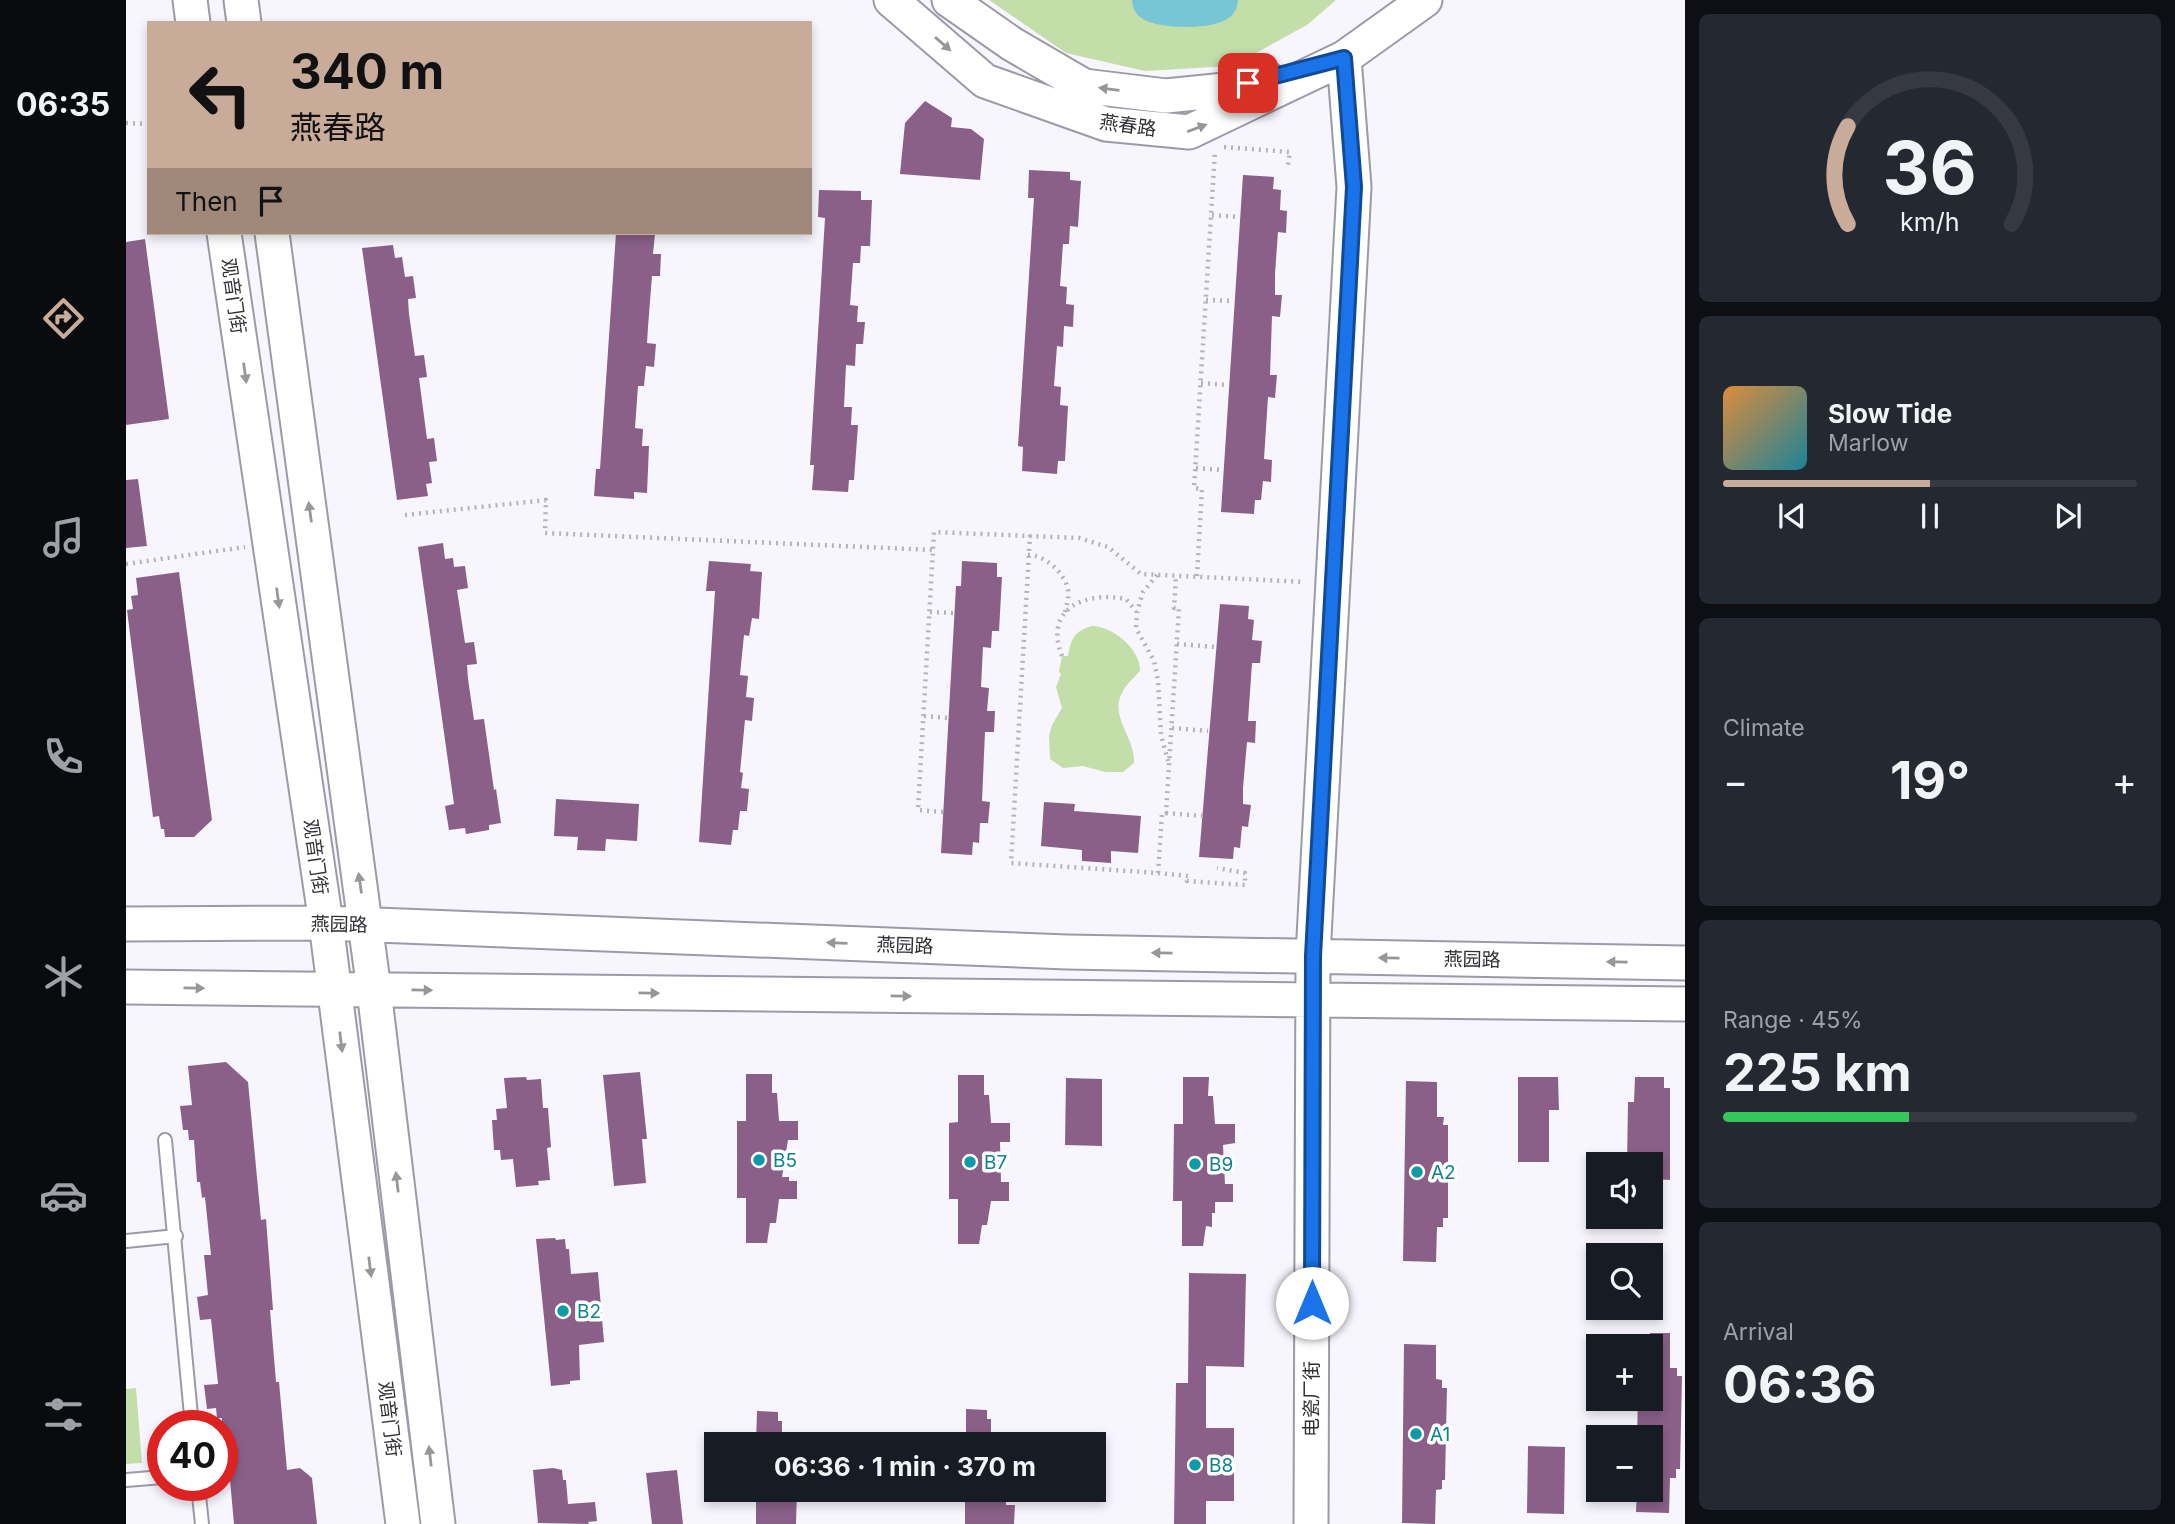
<!DOCTYPE html>
<html lang="en">
<head>
<meta charset="utf-8">
<style>
  :root { --surface:#171b24; --page:#242831; --text:#f1f3f6; --muted:#9ea1a6; --line:#363941; --accent:#c9ab99 }
  body { margin:0; font-family:Inter,"Noto Sans SC",sans-serif; background:var(--page); color:var(--text); height:100vh; display:flex; flex-direction:column; font-size:26px; white-space:nowrap }
  * { box-sizing:border-box; margin:0 }
  p { font-size:23px; color:var(--muted) }
  .icon { flex:none; width:38px; height:38px; fill:none; stroke:currentColor; stroke-width:2; stroke-linecap:round; stroke-linejoin:round }
  .map { position:relative; flex:1; overflow:hidden }
  .panel { display:flex; flex-direction:column; gap:14px; padding:14px; background:#0d0f14; width:490px }
  .panel>* { flex:none }
  .banner { position:absolute; left:21px; top:21px; width:665px; height:214px; border-radius:0px; box-shadow:0 4px 10px #0003; background:#c9ab99; color:#111; overflow:hidden }
  .buttons { position:absolute; left:1460px; top:1152px; display:grid; gap:14px }
  .buttons a { display:grid; place-items:center; width:77px; height:77px; border-radius:0px; background:var(--surface); box-shadow:0 4px 10px #0003; font-size:35px }
  .speed { position:absolute; left:21px; top:1410px; display:flex; gap:14px; font-size:35px; font-weight:700; text-align:center }
  .speed>* { display:grid; place-content:center; width:91px; height:91px; border-radius:50%; background:var(--surface); box-shadow:0 4px 10px #0003; line-height:1 }
  .speed .limit { border:10px solid #d22; background:#fff; color:#111 }
  .pin { position:absolute; display:grid; place-items:center; width:60px; height:60px; color:#fff; margin:-30px; border-radius:14px; box-shadow:0 4px 10px #0006 }
  .me { position:absolute; width:77px; margin:-38px; rotate:0deg; stroke-linejoin:round; filter:drop-shadow(0 0 5px #0008) }
  .turn { display:flex; align-items:center; gap:24px; height:147px; padding:0 28px; font-size:32px }
  .turn .icon { width:91px; height:91px; stroke-width:2.5 }
  .turn b { display:block; font-size:49px; line-height:60px }
  .then { display:flex; align-items:center; height:66px; padding:0 28px; background:#0003; gap:14px; font-size:26px }
  .big { font-size:52px; font-weight:700; line-height:1.1 }
  .panel .tile { flex:1; display:flex; flex-direction:column; justify-content:center; gap:10px; min-width:0; padding:0 24px; border-radius:10px; background:var(--page) }
  .panel .dial { align-items:center; gap:0 }
  .dial svg { height:182px; overflow:visible; fill:none; stroke:var(--line); stroke-width:7; stroke-linecap:round; text-anchor:middle }
  .dial text { fill:var(--text); stroke:none }
  .song { display:flex; align-items:center; gap:21px }
  .cover { width:84px; height:84px; border-radius:10px; background:linear-gradient(135deg,hsl(30 70% 55%),hsl(190 70% 35%)) }
  .played { height:7px; border-radius:4px; background:linear-gradient(90deg,var(--accent) 50%,var(--line) 50%) }
  .keys { display:flex; justify-content:space-around; direction:ltr }
  .heat { display:flex; justify-content:space-between; align-items:center; font-size:38px; direction:ltr }
  .charge { height:10px; border-radius:5px; background:linear-gradient(90deg,#34c759 45%,var(--line) 0) }
  .trip { position:absolute; left:578px; top:1432px; width:402px; height:70px; border-radius:0px; background:var(--surface); box-shadow:0 4px 10px #0003; font-weight:700; line-height:70px; text-align:center }
  main { display:flex; flex:1; min-height:0 }
  .tabs { display:flex; flex-direction:column; width:126px; justify-content:space-around; align-items:center; background:#090b0e; color:var(--muted) }
  .tabs .icon { width:49px; height:49px }
  .tabs .current { color:var(--accent) }
  .tabs b { font-size:32px; color:var(--text) }
  .map>svg:first-child { display:block }
  .green { fill:#c3dea9 }
  .lines { fill:none; stroke-linecap:round; stroke-linejoin:round }
  .river { stroke:#78c5d5; stroke-width:44 }
  .building { fill:#8a6088 }
  .lane-casing { stroke:#9b9aa6; stroke-width:16 }
  .secondary-casing { stroke:#9b9aa6; stroke-width:37 }
  .path { stroke:#b4b3ba; stroke-width:4.5; stroke-dasharray:2 5; stroke-linecap:butt }
  .lane { stroke:#fff; stroke-width:12 }
  .secondary { stroke:#fff; stroke-width:33 }
  .oneway { fill:#97979a }
  .route-casing { stroke:#114b97; stroke-width:18 }
  .route { stroke:#1a73e8; stroke-width:12 }
  .culture-dot { fill:#0f9aa8; stroke:#fff; stroke-width:2.5 }
  .labels { text-anchor:middle; stroke-width:7; stroke-linejoin:round; paint-order:stroke }
  .street-label { font-size:19px; fill:#2f2f34; stroke:#fff }
  .culture-label { font-size:19px; fill:#0d838f; stroke:#fff; text-anchor:start }
</style>
</head>
<body>
<main>
<nav class="tabs">
<b>06:35</b>
<svg class="icon current" aria-label="directions" viewBox="0 0 24 24"><path d="M12 3l9 9-9 9-9-9zM9 14v-3h6M13 9l2 2-2 2"/></svg>
<svg class="icon" aria-label="music" viewBox="0 0 24 24"><path d="M9 18V5l10-2v13"/><circle cx="6" cy="18" r="3"/><circle cx="16" cy="16" r="3"/></svg>
<svg class="icon" aria-label="phone" viewBox="0 0 24 24"><path d="M5 4h4l2 5-3 2q2 4 5 5l2-3 5 2v4C11 20 4 13 5 4z"/></svg>
<svg class="icon" aria-label="climate" viewBox="0 0 24 24"><path d="M12 3v18M4 7l16 10M4 17L20 7"/></svg>
<svg class="icon" aria-label="car" viewBox="0 0 24 24"><path d="M5 17H2v-5l4-1 3-4h7l3 4 3 1v5h-3M9 17h6M6 11h13"/><circle cx="7" cy="17" r="2"/><circle cx="17" cy="17" r="2"/></svg>
<svg class="icon" aria-label="filters" viewBox="0 0 24 24"><path d="M4 7h16M4 17h16"/><circle cx="9" cy="7" r="2"/><circle cx="15" cy="17" r="2"/></svg>
</nav>
<div class="map">
<svg width="1559" height="1524" viewBox="0 0 1559 1524">
  <rect width="100%" height="100%" fill="#f7f6fe"/>
  <!-- green -->
  <path class="green" d="M 863,0 L 1210,0 L 1181,25 L 1106,66 L 1019,71 L 940,53 Z
    M 966,626 C 986,626 1015,649 1014,671 C 1008,678 1000,684 996,693 C 983,716 1010,739 1008,763 L 997,772 L 979,772 L 957,766 L 937,768 L 924,759 L 923,736 L 926,725 L 936,708 L 930,687 L 935,674 L 933,672 L 936,656 L 942,656 C 945,639 948,631 966,626 Z
    M 10,1388 L 16,1463 L 0,1464 L 0,1389 Z"/>
  <g class="lines">
    <!-- river -->
    <path class="river" d="M 1028,0 C 1040,6 1079,7 1090,0"/>
  </g>
  <!-- building -->
  <path class="building" d="M 799,101 L 826,118 L 825,127 L 845,129 L 858,139 L 854,180 L 774,174 L 779,123 Z
    M 903,170 L 944,172 L 944,180 L 955,181 L 952,227 L 944,226 L 943,244 L 937,244 L 934,286 L 941,287 L 940,304 L 948,305 L 947,327 L 938,326 L 937,347 L 931,346 L 928,386 L 935,387 L 934,405 L 942,406 L 939,461 L 932,461 L 931,474 L 896,471 L 897,447 L 892,446 L 908,198 L 902,198 Z
    M 1117,175 L 1148,177 L 1147,189 L 1155,190 L 1154,210 L 1161,211 L 1160,233 L 1152,232 L 1149,274 L 1149,295 L 1156,295 L 1154,317 L 1146,316 L 1144,375 L 1151,375 L 1149,398 L 1142,397 L 1138,459 L 1146,460 L 1145,482 L 1137,481 L 1135,500 L 1129,500 L 1128,514 L 1095,512 Z
    M 693,190 L 735,191 L 735,200 L 746,200 L 744,246 L 735,246 L 734,263 L 727,263 L 724,305 L 732,306 L 731,322 L 739,322 L 737,344 L 730,344 L 729,366 L 720,365 L 718,407 L 726,407 L 725,425 L 732,425 L 728,480 L 723,480 L 722,492 L 686,490 L 688,465 L 684,465 L 699,218 L 692,217 Z
    M 490,233 L 529,234 L 527,254 L 535,254 L 534,276 L 526,276 L 522,327 L 521,343 L 530,344 L 528,367 L 520,366 L 518,386 L 512,386 L 509,428 L 517,429 L 516,446 L 523,446 L 521,493 L 508,492 L 508,499 L 468,496 L 470,469 L 474,469 Z
    M 19,239 L 43,419 L 0,425 L 0,242 Z
    M 267,245 L 269,258 L 276,257 L 279,277 L 287,276 L 290,298 L 282,299 L 283,314 L 289,356 L 298,355 L 301,377 L 293,378 L 301,439 L 308,438 L 311,461 L 303,462 L 306,483 L 300,484 L 302,496 L 271,500 L 236,248 Z
    M 12,479 L 21,546 L 0,548 L 0,480 Z
    M 317,543 L 319,559 L 327,558 L 328,567 L 339,566 L 342,588 L 331,590 L 339,643 L 348,642 L 351,664 L 341,665 L 342,679 L 348,720 L 358,719 L 368,790 L 370,789 L 375,823 L 363,825 L 363,830 L 340,834 L 339,828 L 323,830 L 319,806 L 328,804 L 292,547 Z
    M 583,561 L 625,564 L 624,571 L 636,572 L 633,619 L 626,618 L 623,636 L 618,635 L 614,675 L 622,676 L 620,697 L 628,698 L 626,721 L 619,720 L 614,772 L 617,773 L 615,788 L 623,789 L 621,811 L 614,811 L 612,830 L 607,830 L 605,845 L 573,842 L 589,591 L 580,591 Z
    M 836,561 L 871,563 L 871,577 L 876,577 L 873,631 L 866,631 L 865,648 L 857,647 L 855,687 L 863,688 L 861,711 L 869,711 L 868,732 L 859,732 L 856,801 L 864,802 L 862,823 L 854,823 L 853,843 L 847,842 L 846,855 L 815,853 L 830,586 L 835,586 Z
    M 53,572 L 86,820 L 68,837 L 39,837 L 38,829 L 35,829 L 33,816 L 27,817 L 1,610 L 7,609 L 5,596 L 12,595 L 10,578 Z
    M 1094,604 L 1123,606 L 1122,619 L 1128,620 L 1126,640 L 1136,641 L 1134,663 L 1126,663 L 1122,721 L 1130,721 L 1129,743 L 1121,742 L 1117,788 L 1117,804 L 1125,805 L 1122,827 L 1116,826 L 1114,848 L 1108,847 L 1107,859 L 1073,857 Z
    M 430,799 L 513,804 L 511,841 L 480,839 L 479,851 L 451,850 L 452,837 L 428,836 Z
    M 918,802 L 949,804 L 948,811 L 1015,816 L 1012,853 L 985,851 L 985,863 L 956,861 L 956,850 L 915,846 Z
    M 100,1062 L 122,1082 L 135,1220 L 140,1219 L 147,1310 L 144,1310 L 150,1382 L 153,1382 L 161,1470 L 174,1468 L 186,1478 L 191,1524 L 108,1524 L 101,1447 L 96,1448 L 96,1418 L 91,1418 L 90,1408 L 81,1409 L 78,1385 L 92,1384 L 85,1319 L 74,1320 L 71,1297 L 82,1295 L 78,1255 L 85,1255 L 79,1197 L 76,1198 L 74,1182 L 71,1182 L 68,1140 L 63,1140 L 62,1130 L 57,1130 L 54,1106 L 66,1105 L 62,1066 Z
    M 514,1072 L 521,1139 L 516,1139 L 520,1183 L 488,1186 L 477,1075 Z
    M 620,1074 L 646,1074 L 646,1093 L 651,1093 L 653,1121 L 672,1121 L 672,1140 L 662,1140 L 656,1177 L 663,1177 L 663,1181 L 671,1181 L 671,1199 L 653,1199 L 650,1223 L 644,1223 L 641,1243 L 620,1243 L 620,1198 L 611,1198 L 611,1121 L 620,1121 Z
    M 832,1075 L 858,1075 L 858,1095 L 863,1095 L 865,1123 L 884,1123 L 884,1142 L 874,1142 L 875,1182 L 883,1182 L 883,1201 L 865,1201 L 861,1225 L 856,1225 L 853,1244 L 832,1244 L 832,1199 L 823,1199 L 823,1123 L 832,1122 Z
    M 400,1077 L 401,1080 L 415,1079 L 417,1108 L 422,1108 L 425,1147 L 421,1148 L 424,1180 L 412,1181 L 413,1185 L 390,1187 L 387,1159 L 375,1160 L 374,1150 L 368,1150 L 366,1120 L 371,1120 L 370,1109 L 381,1108 L 378,1078 Z
    M 1057,1077 L 1083,1077 L 1082,1096 L 1087,1096 L 1089,1124 L 1109,1124 L 1109,1143 L 1097,1145 L 1099,1184 L 1107,1184 L 1107,1202 L 1089,1202 L 1089,1213 L 1086,1213 L 1086,1227 L 1080,1226 L 1077,1246 L 1056,1246 L 1056,1201 L 1047,1201 L 1048,1124 L 1057,1124 Z
    M 1392,1077 L 1432,1077 L 1433,1110 L 1423,1110 L 1423,1162 L 1392,1162 Z
    M 1509,1077 L 1538,1077 L 1538,1088 L 1544,1088 L 1544,1180 L 1524,1179 L 1524,1164 L 1501,1164 L 1502,1102 L 1508,1102 Z
    M 940,1078 L 976,1079 L 976,1146 L 939,1145 Z
    M 1280,1081 L 1311,1082 L 1311,1117 L 1318,1117 L 1317,1125 L 1322,1125 L 1322,1218 L 1317,1218 L 1317,1227 L 1311,1227 L 1310,1262 L 1277,1261 Z
    M 429,1238 L 430,1240 L 439,1239 L 440,1249 L 443,1249 L 445,1274 L 472,1272 L 478,1342 L 453,1345 L 454,1380 L 444,1381 L 444,1384 L 425,1386 L 410,1239 Z
    M 1063,1273 L 1120,1274 L 1118,1367 L 1080,1366 L 1080,1428 L 1108,1428 L 1108,1501 L 1080,1501 L 1080,1524 L 1048,1524 L 1050,1383 L 1062,1383 Z
    M 1524,1333 L 1544,1333 L 1544,1368 L 1551,1368 L 1551,1376 L 1556,1376 L 1554,1469 L 1550,1469 L 1550,1478 L 1544,1478 L 1543,1513 L 1510,1512 L 1511,1489 L 1524,1489 L 1524,1437 L 1511,1437 L 1512,1398 L 1524,1398 Z
    M 1278,1344 L 1310,1345 L 1310,1379 L 1316,1380 L 1316,1388 L 1321,1388 L 1319,1480 L 1316,1480 L 1316,1489 L 1310,1490 L 1309,1524 L 1276,1523 Z
    M 840,1409 L 861,1410 L 861,1419 L 865,1419 L 865,1444 L 840,1444 Z
    M 631,1411 L 652,1412 L 652,1421 L 656,1421 L 656,1444 L 630,1444 Z
    M 1402,1446 L 1439,1447 L 1438,1514 L 1401,1513 Z
    M 427,1468 L 436,1470 L 437,1480 L 440,1480 L 442,1504 L 469,1502 L 471,1521 L 462,1522 L 463,1524 L 412,1523 L 407,1470 Z
    M 551,1470 L 557,1524 L 526,1524 L 520,1473 Z
    M 630,1489 L 671,1489 L 670,1524 L 630,1524 Z
    M 839,1489 L 880,1489 L 880,1505 L 889,1505 L 888,1524 L 839,1524 Z"/>
  <g class="lines">
    <!-- lane casing -->
    <g class="lane-casing">
      <path id="lane" d="M 39,1140 L 66,1426
        M 0,1241 L 50,1236
        M 0,1480 L 37,1477
        M 72,1486 L 76,1524"/>
    </g>
    <!-- secondary casing -->
    <g class="secondary-casing">
      <path id="secondary" d="M 64,0 L 67,23
        M 115,0 L 118,23
        M 765,0 L 859,81 L 980,124 L 1063,132 L 1218,58 L 1299,0
        M 823,0 L 886,44 L 958,86 L 1040,96 L 1099,90 L 1141,78
        M 98,233 L 200,923 L 277,1524
        M 146,233 L 248,990 L 312,1524
        M 0,924 L 200,923 L 941,952 L 1559,963
        M 0,987 L 1559,1004
        M 1185,1524 L 1187,956 L 1228,187 L 1218,58"/>
    </g>
    <!-- path -->
    <path class="path" d="M 0,123 L 23,124
      M 1098,147 L 1164,152 L 1162,165
      M 1086,215 L 1114,217
      M 1080,300 L 1108,301
      M 1075,383 L 1103,385
      M 1070,468 L 1097,470
      M 279,515 L 420,500 L 419,533 L 807,550
      M 904,535 L 885,863 L 1032,873 L 1036,813 L 1040,813 L 1053,608 L 1048,608 L 1050,575
      M 902,555 C 919,555 939,573 942,590 C 943,597 941,604 939,612
      M 0,564 L 119,547
      M 1031,575 L 1017,592 L 1011,612 L 1010,628 L 1028,661 L 1032,681 L 1035,735 L 1042,761
      M 1071,576 L 1076,489 L 1068,488 L 1089,151
      M 804,612 L 828,613
      M 1051,644 L 1090,647
      M 936,656 C 917,608 960,591 1000,599 L 1010,611
      M 798,716 L 823,718
      M 1046,728 L 1082,731
      M 817,812 L 792,810 L 808,532 L 953,538 L 982,547 L 1015,574 L 1179,582
      M 1040,813 L 1077,816
      M 1032,873 L 1062,876 L 1061,881 L 1119,885 L 1119,873 L 1091,868"/>
    <!-- lane -->
    <use href="#lane" class="lane"/>
    <!-- secondary -->
    <use href="#secondary" class="secondary"/>
  </g>
  <!-- one-way arrows -->
  <defs><path id="oneway-solid" d="M-6-.8H1V-3.2L6.5 0L1 3.2V.8H-6Z" transform="scale(1.75)"/></defs>
  <g class="oneway">
    <use href="#oneway-solid" transform="translate(817 44) rotate(41)"/>
    <use href="#oneway-solid" transform="translate(983 89) rotate(-173)"/>
    <use href="#oneway-solid" transform="translate(1071 128) rotate(-21)"/>
    <use href="#oneway-solid" transform="translate(119 373) rotate(82)"/>
    <use href="#oneway-solid" transform="translate(184 512) rotate(-98)"/>
    <use href="#oneway-solid" transform="translate(152 598) rotate(82)"/>
    <use href="#oneway-solid" transform="translate(234 883) rotate(-98)"/>
    <use href="#oneway-solid" transform="translate(711 943) rotate(-178)"/>
    <use href="#oneway-solid" transform="translate(1036 953) rotate(-179)"/>
    <use href="#oneway-solid" transform="translate(1263 958) rotate(-179)"/>
    <use href="#oneway-solid" transform="translate(1491 962) rotate(-179)"/>
    <use href="#oneway-solid" transform="translate(68 988) rotate(1)"/>
    <use href="#oneway-solid" transform="translate(296 990) rotate(1)"/>
    <use href="#oneway-solid" transform="translate(523 993) rotate(1)"/>
    <use href="#oneway-solid" transform="translate(775 996) rotate(1)"/>
    <use href="#oneway-solid" transform="translate(215 1042) rotate(83)"/>
    <use href="#oneway-solid" transform="translate(271 1182) rotate(-97)"/>
    <use href="#oneway-solid" transform="translate(244 1267) rotate(83)"/>
    <use href="#oneway-solid" transform="translate(304 1456) rotate(-97)"/>
  </g>
  <g class="lines">
    <!-- route casing -->
    <g class="route-casing">
      <path id="route" d="M 1122,83 L 1218,58 L 1228,187 L 1187,956 L 1186,1303"/>
    </g>
    <!-- route -->
    <use href="#route" class="route"/>
  </g>
  <!-- markers -->
  <g class="culture-dot">
    <circle cx="633" cy="1160" r="7"/>
    <circle cx="844" cy="1162" r="7"/>
    <circle cx="1069" cy="1164" r="7"/>
    <circle cx="1291" cy="1172" r="7"/>
    <circle cx="437" cy="1311" r="7"/>
    <circle cx="1290" cy="1434" r="7"/>
    <circle cx="1069" cy="1465" r="7"/>
  </g>
  <g class="labels">
    <!-- street labels -->
    <g class="street-label">
      <text transform="translate(1002 125) rotate(8)" y="7">燕春路</text>
      <text transform="translate(108 296) rotate(82)" y="7">观音门街</text>
      <text transform="translate(190 857) rotate(82)" y="7">观音门街</text>
      <text transform="translate(213 924) rotate(1)" y="7">燕园路</text>
      <text transform="translate(779 945) rotate(2)" y="7">燕园路</text>
      <text transform="translate(1346 959) rotate(1)" y="7">燕园路</text>
      <text transform="translate(1185 1399) rotate(-90)" y="7">电瓷厂街</text>
      <text transform="translate(264 1419) rotate(83)" y="7">观音门街</text>
    </g>
    <!-- culture labels -->
    <g class="culture-label">
      <text x="647" y="1167">B5</text>
      <text x="858" y="1169">B7</text>
      <text x="1083" y="1171">B9</text>
      <text x="1305" y="1179">A2</text>
      <text x="451" y="1318">B2</text>
      <text x="1304" y="1441">A1</text>
      <text x="1083" y="1472">B8</text>
    </g>
  </g>
</svg>
<div class="buttons">
<a><svg class="icon" aria-label="sound" viewBox="0 0 24 24"><path d="M4 9h4l5-4v14l-5-4H4zM17 9q2 3 0 6"/></svg></a>
<a><svg class="icon" aria-label="search" viewBox="0 0 24 24"><circle cx="10" cy="10" r="6"/><path d="M15 15l6 6"/></svg></a>
<a>+</a>
<a>−</a>
</div>
<div class="speed"><div class="limit">40</div></div>
<div class="pin" style="left:1122px;top:83px;background:#d93025"><svg class="icon" aria-label="arrive" viewBox="0 0 24 24"><path d="M6 21V4h12l-3 4 3 4H6"/></svg></div>
<svg class="me" style="left:1186px;top:1303px" viewBox="-20 -20 40 40"><circle r="19" fill="#fff"/><path d="M0-13L10 11 0 6-10 11z" fill="#1a73e8"/></svg>
<div class="trip">06:36 · 1 min · 370 m</div>
<div class="banner">
<div class="turn"><svg class="icon" aria-label="left" viewBox="0 0 24 24"><path d="M17 20v-9H6M10 6l-5 5 5 5"/></svg><div><b>340 m</b>燕春路</div></div>
<div class="then">Then<svg class="icon" aria-label="arrive" viewBox="0 0 24 24"><path d="M6 21V4h12l-3 4 3 4H6"/></svg></div>
</div>
</div>
<section class="panel">
<div class="tile dial"><svg viewBox="0 0 100 80">
<path d="M14 69A42 42 0 1 1 86 69"/>
<path d="M14 69A42 42 0 0 1 14 26" stroke="#c9ab99"/>
<text x="50" y="56" font-size="32" font-weight="700">36</text>
<text x="50" y="72" font-size="11">km/h</text>
</svg></div>
<div class="tile">
<div class="song"><i class="cover"></i><div><b>Slow Tide</b><p>Marlow</p></div></div>
<div class="played"></div>
<div class="keys"><svg class="icon" aria-label="previous" viewBox="0 0 24 24"><path d="M18 5L8 12l10 7zM5 5v14"/></svg><svg class="icon" aria-label="pause" viewBox="0 0 24 24"><path d="M8 5v14M16 5v14"/></svg><svg class="icon" aria-label="next" viewBox="0 0 24 24"><path d="M6 5l10 7-10 7zM19 5v14"/></svg></div>
</div>
<div class="tile"><p>Climate</p>
<div class="heat"><a>−</a><b class="big">19°</b><a>+</a></div>
</div>
<div class="tile"><p>Range · 45%</p><b class="big">225 km</b><div class="charge"></div></div>
<div class="tile"><p>Arrival</p><b class="big">06:36</b></div>
</section>
</main>
</body>
</html>
